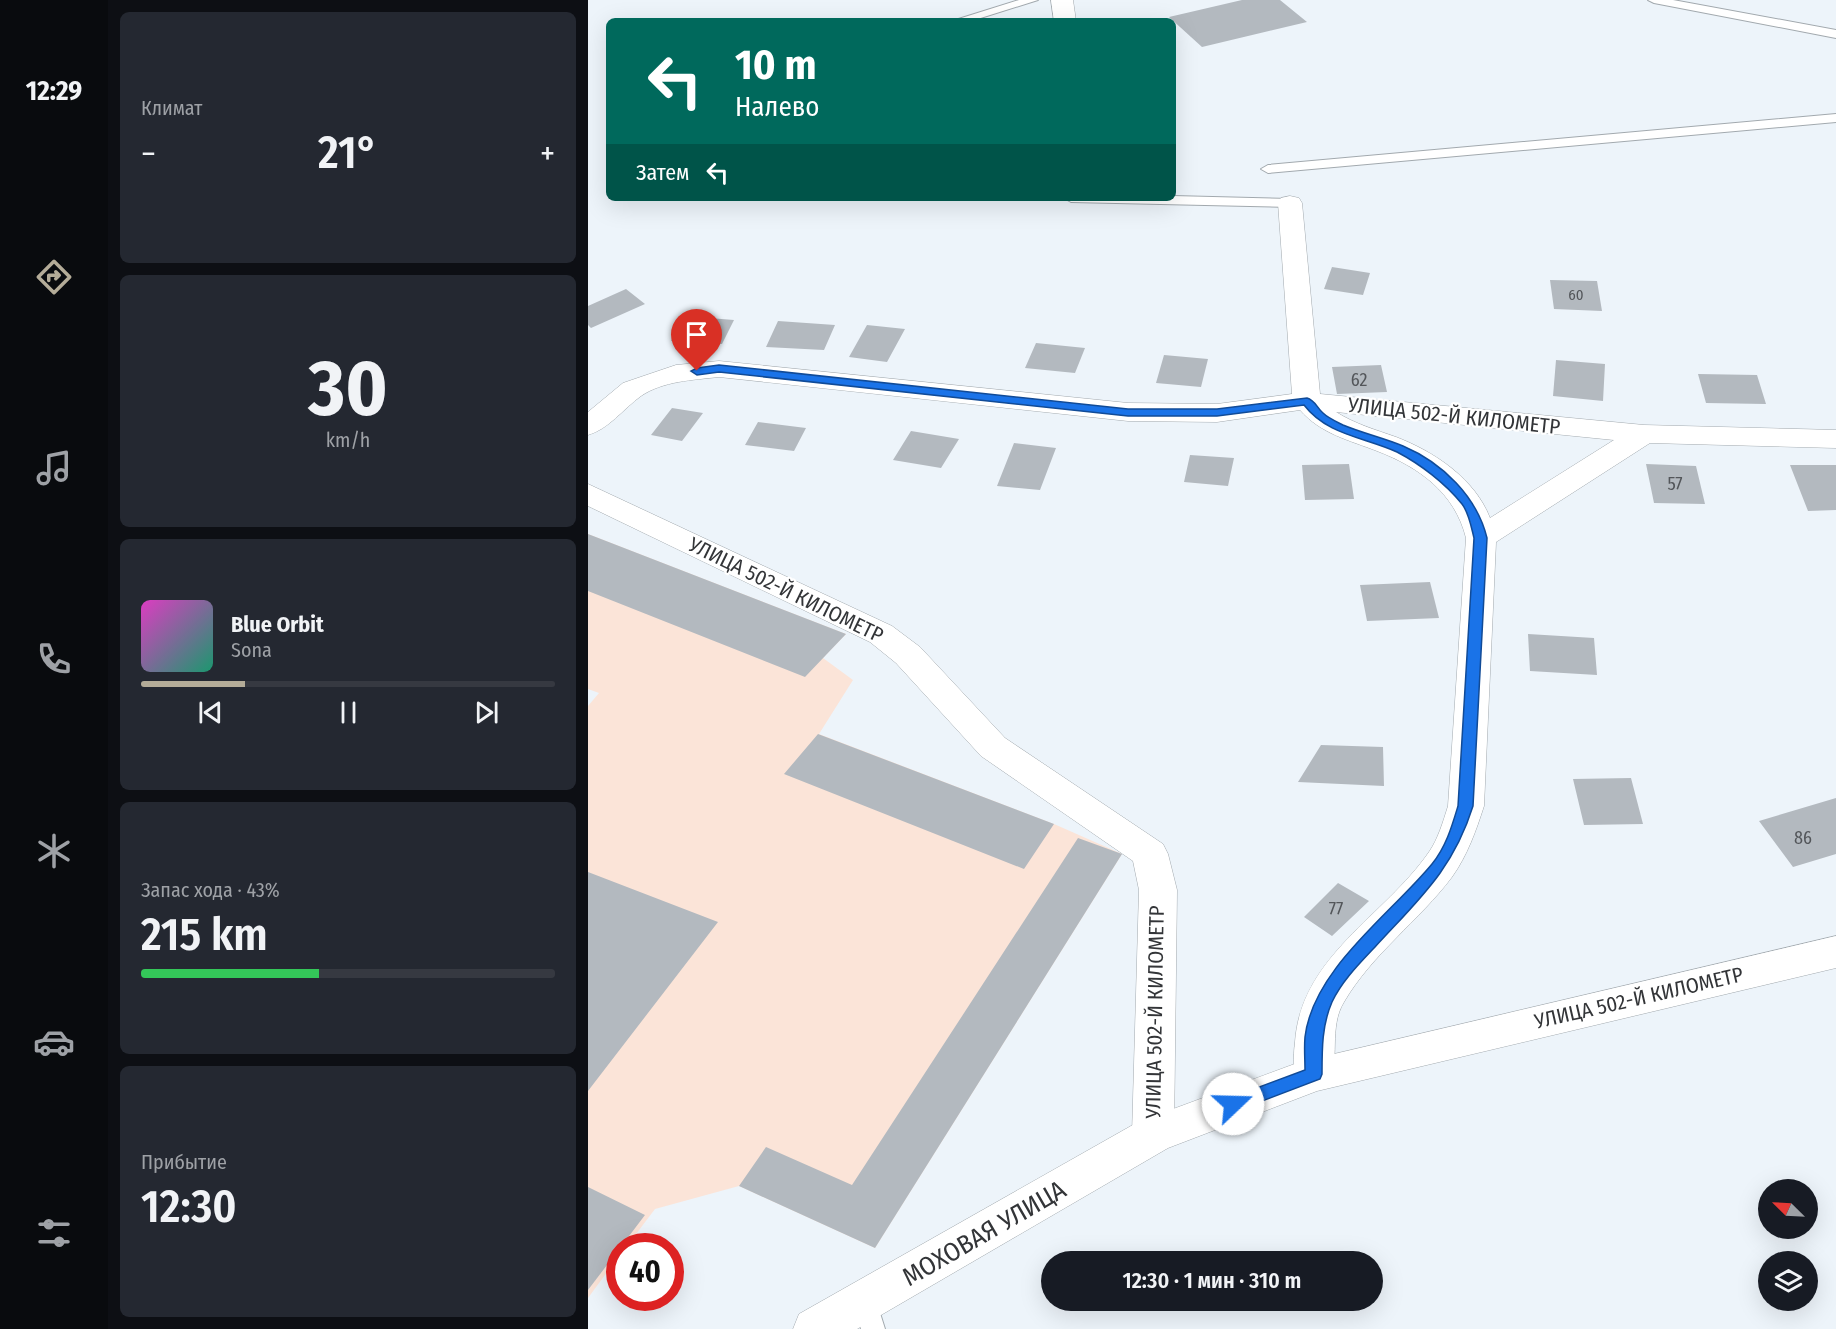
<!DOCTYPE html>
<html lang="ru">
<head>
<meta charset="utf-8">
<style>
  :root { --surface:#171b24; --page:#242831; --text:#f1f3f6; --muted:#9ea1a6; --line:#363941; --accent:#b4ac98 }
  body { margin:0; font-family:"Fira Sans Condensed",sans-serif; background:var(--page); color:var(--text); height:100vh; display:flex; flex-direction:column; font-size:22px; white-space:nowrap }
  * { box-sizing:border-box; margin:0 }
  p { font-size:20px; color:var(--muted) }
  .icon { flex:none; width:33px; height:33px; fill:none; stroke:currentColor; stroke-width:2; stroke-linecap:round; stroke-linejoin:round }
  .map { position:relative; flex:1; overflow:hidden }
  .details { display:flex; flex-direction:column; gap:12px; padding:12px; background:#0d0f14; width:480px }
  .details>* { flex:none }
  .top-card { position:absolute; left:18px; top:18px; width:570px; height:183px; border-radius:9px; box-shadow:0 6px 24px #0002; background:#00695c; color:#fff; overflow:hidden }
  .needle { width:39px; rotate:294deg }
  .tools { position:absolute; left:1170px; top:1179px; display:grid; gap:12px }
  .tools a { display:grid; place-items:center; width:60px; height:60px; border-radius:50%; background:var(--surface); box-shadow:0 6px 24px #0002; font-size:30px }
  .speed { position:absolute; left:18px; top:1233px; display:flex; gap:12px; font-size:30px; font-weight:700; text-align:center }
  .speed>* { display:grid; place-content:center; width:78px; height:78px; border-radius:50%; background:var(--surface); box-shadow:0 6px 24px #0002; line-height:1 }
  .speed .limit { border:9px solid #d22; background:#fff; color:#111 }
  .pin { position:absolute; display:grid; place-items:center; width:51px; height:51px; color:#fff; margin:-62px -26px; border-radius:50% 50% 50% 0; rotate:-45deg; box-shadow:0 0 6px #0007 }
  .pin .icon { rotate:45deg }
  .me { position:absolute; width:66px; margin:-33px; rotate:69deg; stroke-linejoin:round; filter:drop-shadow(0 0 4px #0008) }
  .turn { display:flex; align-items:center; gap:21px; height:126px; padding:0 30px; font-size:27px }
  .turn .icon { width:78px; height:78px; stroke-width:2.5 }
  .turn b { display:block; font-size:42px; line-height:51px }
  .then { display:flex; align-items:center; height:57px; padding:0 30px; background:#0003; gap:12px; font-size:22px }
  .big { font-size:45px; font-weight:600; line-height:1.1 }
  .details .widget { flex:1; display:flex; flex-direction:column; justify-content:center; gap:9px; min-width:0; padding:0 21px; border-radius:9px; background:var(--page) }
  .details .dial { align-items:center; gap:0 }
  .dial b { font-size:78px; line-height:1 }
  .song { display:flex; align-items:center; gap:18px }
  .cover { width:72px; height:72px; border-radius:9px; background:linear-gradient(135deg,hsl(310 70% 55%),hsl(160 70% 35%)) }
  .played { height:6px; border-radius:3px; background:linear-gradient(90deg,var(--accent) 25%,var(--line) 25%) }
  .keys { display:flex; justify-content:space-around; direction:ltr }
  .heat { display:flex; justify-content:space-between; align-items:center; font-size:33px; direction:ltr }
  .charge { height:9px; border-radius:4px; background:linear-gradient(90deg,#34c759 43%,var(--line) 0) }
  .trip { position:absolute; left:453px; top:1251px; width:342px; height:60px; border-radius:30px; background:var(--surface); box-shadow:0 6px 24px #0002; font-weight:600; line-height:60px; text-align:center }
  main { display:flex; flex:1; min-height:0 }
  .menu { display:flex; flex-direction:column; width:108px; justify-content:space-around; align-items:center; background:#090b0e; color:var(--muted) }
  .menu .icon { width:42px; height:42px }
  .menu .current { color:var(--accent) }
  .menu b { font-size:27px; color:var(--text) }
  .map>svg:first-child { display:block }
  .industrial { fill:#fbe4d8 }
  .building { fill:#b3b9bf }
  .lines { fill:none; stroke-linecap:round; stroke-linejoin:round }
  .lane-casing { stroke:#a2a9ae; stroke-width:2 }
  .street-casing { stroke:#a2a9ae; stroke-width:1 }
  .secondary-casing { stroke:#a2a9ae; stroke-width:1 }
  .lane { fill:#fff; fill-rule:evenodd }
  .street { fill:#fff; fill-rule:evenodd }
  .secondary { fill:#fff; fill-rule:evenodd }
  .route { fill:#1a73e8; stroke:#114b97; stroke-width:1.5 }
  .labels { text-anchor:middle; stroke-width:4.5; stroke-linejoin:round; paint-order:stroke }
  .far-number-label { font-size:15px; fill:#53565a }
  .number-label { font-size:18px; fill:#53565a }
  .street-label { font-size:21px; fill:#333538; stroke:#fff }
  .near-street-label { font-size:26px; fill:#333538; stroke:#fff }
</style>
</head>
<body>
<main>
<nav class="menu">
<b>12:29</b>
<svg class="icon current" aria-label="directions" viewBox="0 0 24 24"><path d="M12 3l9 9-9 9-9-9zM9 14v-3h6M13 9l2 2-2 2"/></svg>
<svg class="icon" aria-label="music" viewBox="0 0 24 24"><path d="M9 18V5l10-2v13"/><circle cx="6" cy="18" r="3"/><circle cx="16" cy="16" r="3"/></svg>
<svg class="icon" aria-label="phone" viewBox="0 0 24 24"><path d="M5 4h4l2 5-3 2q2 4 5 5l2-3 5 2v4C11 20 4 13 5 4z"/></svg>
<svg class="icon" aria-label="climate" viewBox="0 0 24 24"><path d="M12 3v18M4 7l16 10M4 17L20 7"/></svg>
<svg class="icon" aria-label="car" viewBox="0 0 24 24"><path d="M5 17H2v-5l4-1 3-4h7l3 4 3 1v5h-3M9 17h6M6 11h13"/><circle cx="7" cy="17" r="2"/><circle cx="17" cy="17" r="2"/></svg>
<svg class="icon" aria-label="filters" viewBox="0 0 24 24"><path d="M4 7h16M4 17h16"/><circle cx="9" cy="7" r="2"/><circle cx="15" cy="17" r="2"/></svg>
</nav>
<section class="details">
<div class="widget"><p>Климат</p>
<div class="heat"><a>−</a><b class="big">21°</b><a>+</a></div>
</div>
<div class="widget dial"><b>30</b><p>km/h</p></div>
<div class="widget">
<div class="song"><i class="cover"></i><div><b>Blue Orbit</b><p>Sona</p></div></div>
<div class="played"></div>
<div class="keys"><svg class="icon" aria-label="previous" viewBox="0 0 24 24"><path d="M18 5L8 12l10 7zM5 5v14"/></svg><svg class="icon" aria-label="pause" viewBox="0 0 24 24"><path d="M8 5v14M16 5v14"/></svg><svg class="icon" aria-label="next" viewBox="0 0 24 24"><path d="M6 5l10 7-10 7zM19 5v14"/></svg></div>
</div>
<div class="widget"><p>Запас хода · 43%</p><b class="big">215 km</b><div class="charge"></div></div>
<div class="widget"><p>Прибытие</p><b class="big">12:30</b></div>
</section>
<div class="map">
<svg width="1248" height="1329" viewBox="0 0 1248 1329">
  <rect width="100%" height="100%" fill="#edf4fa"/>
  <!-- industrial -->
  <path class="industrial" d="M 0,534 L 258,634 L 235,658 L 265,680 L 231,734 L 466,824 L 534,854 L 287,1248 L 151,1186 L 67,1209 L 39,1246 L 32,1246 L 31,1256 L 0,1298 L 0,706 L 11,693 L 0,689 Z"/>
  <!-- building -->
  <path class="building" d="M 654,0 L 692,0 L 719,22 L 614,47 L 581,17 Z
    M 744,267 L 782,273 L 775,295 L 736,289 Z
    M 962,280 L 1009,281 L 1014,311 L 966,309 Z
    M 38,289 L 57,304 L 3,328 L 0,325 L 0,306 Z
    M 96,316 L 146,320 L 134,344 L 83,341 Z
    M 190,321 L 247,325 L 236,350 L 178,347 Z
    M 279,325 L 317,329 L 299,362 L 261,357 Z
    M 448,343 L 497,348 L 487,373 L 437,368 Z
    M 576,355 L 620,359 L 613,387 L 568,383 Z
    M 968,360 L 1017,364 L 1015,401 L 965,396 Z
    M 793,365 L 799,392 L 749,394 L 744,367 Z
    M 1110,374 L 1169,375 L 1178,404 L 1118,403 Z
    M 84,408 L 115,413 L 94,441 L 63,435 Z
    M 170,422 L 218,428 L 206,451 L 157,445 Z
    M 323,431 L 371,439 L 353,468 L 305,460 Z
    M 426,443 L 468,448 L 452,490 L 409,486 Z
    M 602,455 L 646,458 L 640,486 L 596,482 Z
    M 761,464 L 766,499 L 717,500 L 714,465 Z
    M 1058,464 L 1108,466 L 1117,504 L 1066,503 Z
    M 1202,465 L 1248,465 L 1248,510 L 1220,511 Z
    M 0,534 L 258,634 L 217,677 L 0,591 Z
    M 842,582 L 851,618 L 779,621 L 772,585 Z
    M 940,634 L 1006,638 L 1009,675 L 942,671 Z
    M 230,734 L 466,824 L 436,869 L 196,774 Z
    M 733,745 L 795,747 L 796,786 L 710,782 Z
    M 1043,778 L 1055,824 L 996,825 L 985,779 Z
    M 1248,798 L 1248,854 L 1205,867 L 1171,821 Z
    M 490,838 L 534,854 L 287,1248 L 151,1186 L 178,1147 L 264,1185 Z
    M 0,872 L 130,922 L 0,1091 Z
    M 750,883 L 781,901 L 744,936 L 716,917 Z
    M 0,1187 L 57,1215 L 0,1290 Z"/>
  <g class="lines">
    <!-- lane casing -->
    <g class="lane-casing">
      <path id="lane" d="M 431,0 L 450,0 L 383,21 L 364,21 Z
        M 1060,0 L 1085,0 L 1248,30 L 1248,38 L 1066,3 Z
        M 1248,114 L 1248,122 L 680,173 L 673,169 L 680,165 Z
        M 585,196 L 702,199 L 709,203 L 702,207 L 483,202 L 476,198 Z
        M 277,1290 L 286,1294 L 297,1329 L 273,1329 L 265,1302 L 268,1294 Z"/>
    </g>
    <!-- street casing -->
    <g class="street-casing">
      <path id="street" d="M 463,0 L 485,0 L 488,21 L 466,21 Z
        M 702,196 L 711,198 L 714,203 L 732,394 L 1056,425 L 1248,430 L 1248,448 L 1062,443 L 908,542 L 896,806 C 888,831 879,856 864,877 C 831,921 784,954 756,1002 C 740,1028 753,1060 740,1086 L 726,1091 L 712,1086 C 705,1072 705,1058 707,1042 C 713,956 797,916 841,852 C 850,839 855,822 860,806 L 878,538 C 867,493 831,467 789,451 C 761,440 733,434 712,410 L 629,422 L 540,421 L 131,377 C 105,380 75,381 53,396 C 35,409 21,429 0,435 L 0,412 L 35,383 L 88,365 L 131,361 L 540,403 L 629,404 L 704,394 L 690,203 L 693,198 ZM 748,412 L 1026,440 L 902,518 C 887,479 847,452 808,437 C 788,430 767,424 748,412 Z
        M 0,484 L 304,626 L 332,647 L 417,738 L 575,844 L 580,854 L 589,890 L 586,1135 L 580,1148 L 565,1153 L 550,1148 L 544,1135 L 551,890 L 545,861 L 393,756 L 308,663 L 282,642 L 0,506 Z"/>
    </g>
    <!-- secondary casing -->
    <g class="secondary-casing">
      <path id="secondary" d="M 1248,936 L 1248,968 L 729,1091 L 580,1148 L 269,1329 L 205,1329 L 211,1314 L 550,1122 L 712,1062 Z"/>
    </g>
    <!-- lane -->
    <use href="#lane" class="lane"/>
    <!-- street -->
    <use href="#street" class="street"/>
    <!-- secondary -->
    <use href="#secondary" class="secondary"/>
  </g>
  <!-- route -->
  <path class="route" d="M 131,365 L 540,409 L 629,409 L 719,398 C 727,400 729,408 735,413 C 740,418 749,422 755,425 C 774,433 796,438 815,446 C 855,463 889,497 899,538 L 885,806 C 865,870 831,899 787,947 C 771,964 754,981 744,1002 C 734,1025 734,1048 734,1074 L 732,1079 L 645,1112 L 639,1110 L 637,1104 L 639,1099 L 717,1070 C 717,1059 716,1048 717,1037 C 725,969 803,914 844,864 C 858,847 864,826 870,806 L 886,538 C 883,526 881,513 874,504 C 857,483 832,464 809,452 C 776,437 739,435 716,405 L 629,416 L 540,416 L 131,372 L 109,375 L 103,371 L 109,368 Z"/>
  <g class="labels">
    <!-- far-number labels -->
    <g class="far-number-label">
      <text x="988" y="300">60</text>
    </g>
    <!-- number labels -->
    <g class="number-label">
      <text x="771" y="386">62</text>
      <text x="1087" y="490">57</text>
      <text x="1215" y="844">86</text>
      <text x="748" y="915">77</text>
    </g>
    <!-- street labels -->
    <g class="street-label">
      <text transform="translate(866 416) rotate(6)" y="7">УЛИЦА 502-Й КИЛОМЕТР</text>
      <text transform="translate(198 590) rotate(26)" y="7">УЛИЦА 502-Й КИЛОМЕТР</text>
      <text transform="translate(1051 998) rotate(-13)" y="7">УЛИЦА 502-Й КИЛОМЕТР</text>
      <text transform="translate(567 1012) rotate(-89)" y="7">УЛИЦА 502-Й КИЛОМЕТР</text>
    </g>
    <!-- near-street labels -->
    <g class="near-street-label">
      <text transform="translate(396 1233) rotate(-30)" y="9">МОХОВАЯ УЛИЦА</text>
    </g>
  </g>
</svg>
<div class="tools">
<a><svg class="needle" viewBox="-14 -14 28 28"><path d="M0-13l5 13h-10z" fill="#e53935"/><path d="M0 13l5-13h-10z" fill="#9ea1a6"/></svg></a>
<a><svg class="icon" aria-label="layers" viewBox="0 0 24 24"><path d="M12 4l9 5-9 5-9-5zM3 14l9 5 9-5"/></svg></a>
</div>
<div class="speed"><div class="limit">40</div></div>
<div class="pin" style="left:109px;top:371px;background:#d93025"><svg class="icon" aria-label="arrive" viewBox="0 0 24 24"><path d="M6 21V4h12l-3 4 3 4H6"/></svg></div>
<svg class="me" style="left:645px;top:1104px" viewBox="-20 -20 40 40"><circle r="19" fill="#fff"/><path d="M0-13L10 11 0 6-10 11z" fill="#1a73e8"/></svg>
<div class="trip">12:30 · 1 мин · 310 m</div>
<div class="top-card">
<div class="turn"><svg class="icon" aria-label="left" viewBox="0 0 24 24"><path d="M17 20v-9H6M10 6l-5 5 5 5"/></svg><div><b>10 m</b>Налево</div></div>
<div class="then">Затем<svg class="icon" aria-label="left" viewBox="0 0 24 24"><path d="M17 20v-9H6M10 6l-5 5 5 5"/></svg></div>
</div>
</div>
</main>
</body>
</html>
